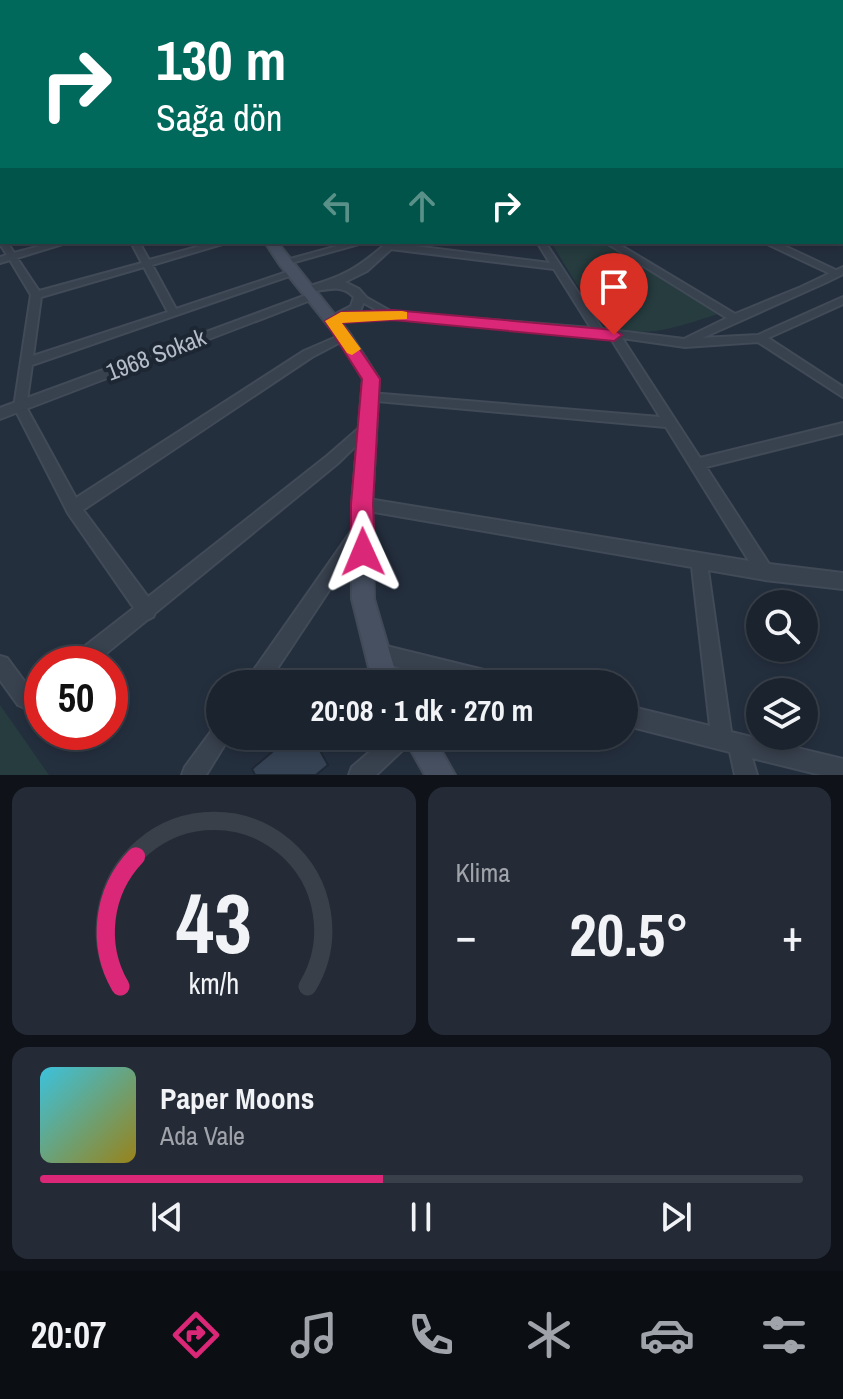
<!DOCTYPE html>
<html lang="tr">
<head>
<meta charset="utf-8">
<style>
  :root { --surface:#1b232e; --page:#242b36; --text:#f1f3f6; --muted:#a0a4aa; --line:#39404a; --accent:#db2777 }
  body { margin:0; font-family:"Archivo Narrow",sans-serif; background:var(--page); color:var(--text); height:100vh; display:flex; flex-direction:column; font-size:30px; white-space:nowrap }
  * { box-sizing:border-box; margin:0 }
  p { font-size:26px; color:var(--muted) }
  .icon { flex:none; width:44px; height:44px; fill:none; stroke:currentColor; stroke-width:2; stroke-linecap:round; stroke-linejoin:round }
  .map { position:relative; height:775px; overflow:hidden }
  .details { display:flex; flex-direction:column; gap:12px; padding:12px; background:#0f1319; flex:1 }
  .details>* { flex:none }
  .banner { position:absolute; left:0px; top:0px; width:844px; height:244px; box-shadow:0 4px 12px #0003,0 0 0 2px var(--line); background:#00695c; color:#fff; overflow:hidden }
  .buttons { position:absolute; left:746px; top:590px; display:grid; gap:16px }
  .buttons a { display:grid; place-items:center; width:72px; height:72px; border-radius:50%; background:var(--surface); box-shadow:0 4px 12px #0003,0 0 0 2px var(--line); font-size:40px }
  .speed { position:absolute; left:24px; top:646px; display:flex; gap:16px; font-size:40px; font-weight:700; text-align:center }
  .speed>* { display:grid; place-content:center; width:104px; height:104px; border-radius:50%; background:var(--surface); box-shadow:0 4px 12px #0003,0 0 0 2px var(--line); line-height:1 }
  .speed .limit { border:12px solid #d22; background:#fff; color:#111 }
  .pin { position:absolute; display:grid; place-items:center; width:68px; height:68px; color:#fff; margin:-82px -34px; border-radius:50% 50% 50% 0; rotate:-45deg; box-shadow:0 0 8px #0007 }
  .pin .icon { rotate:45deg }
  .me { position:absolute; width:88px; margin:-44px; rotate:359deg; stroke-linejoin:round; filter:drop-shadow(0 0 6px #0008) }
  .turn { display:flex; align-items:center; gap:28px; height:168px; padding:0 24px; font-size:36px }
  .turn .icon { width:104px; height:104px; stroke-width:2.5 }
  .turn b { display:block; font-size:56px; line-height:68px }
  .lanes { display:flex; align-items:center; height:76px; padding:0 24px; background:#0003; justify-content:center; gap:40px; direction:ltr }
  .lanes .off { opacity:.35 }
  .big { font-size:60px; font-weight:700; line-height:1.1 }
  .details .widget { flex:1; display:flex; flex-direction:column; justify-content:center; gap:12px; min-width:0; padding:0 28px; border-radius:16px; background:var(--page) }
  .details .dial { align-items:center; gap:0 }
  .dial svg { height:208px; overflow:visible; fill:none; stroke:var(--line); stroke-width:7; stroke-linecap:round; text-anchor:middle }
  .dial text { fill:var(--text); stroke:none }
  .song { display:flex; align-items:center; gap:24px }
  .cover { width:96px; height:96px; border-radius:12px; background:linear-gradient(135deg,hsl(190 70% 55%),hsl(50 70% 35%)) }
  .played { height:8px; border-radius:4px; background:linear-gradient(90deg,var(--accent) 45%,var(--line) 45%) }
  .keys { display:flex; justify-content:space-around; direction:ltr }
  .heat { display:flex; justify-content:space-between; align-items:center; font-size:44px; direction:ltr }
  .details .tiles { flex:1; display:grid; gap:12px; grid-template-columns:1fr 1fr }
  .widget:last-child { grid-column:span 2 }
  .trip { position:absolute; left:206px; top:670px; width:432px; height:80px; border-radius:40px; background:var(--surface); box-shadow:0 4px 12px #0003,0 0 0 2px var(--line); font-weight:700; line-height:80px; text-align:center }
  .menu { display:flex; height:128px; justify-content:space-around; align-items:center; background:#0b0e12; color:var(--muted) }
  .menu .icon { width:56px; height:56px }
  .menu .current { color:var(--accent) }
  .menu b { font-size:36px; color:var(--text) }
  .map>svg:first-child { display:block }
  .green { fill:#263c3f }
  .building { fill:#364354; stroke:#1f2835; stroke-width:2 }
  .lines { fill:none; stroke-linecap:round; stroke-linejoin:round }
  .minor-casing { stroke:#414a57; stroke-width:4 }
  .tertiary-casing { stroke:#414a57; stroke-width:4 }
  .secondary-casing { stroke:#414a57; stroke-width:4 }
  .minor { fill:#38414e; fill-rule:evenodd }
  .tertiary { fill:#38414e; fill-rule:evenodd }
  .secondary { fill:#465061; fill-rule:evenodd }
  .route { fill:#db2777; stroke:#8e194d; stroke-width:2 }
  .slow { fill:#f59e0b }
  .labels { text-anchor:middle; stroke-width:8; stroke-linejoin:round; paint-order:stroke }
  .street-label { font-size:24px; fill:#b4bcc9; stroke:#1d2633 }
</style>
</head>
<body>
<div class="map">
<svg width="843" height="775" viewBox="0 0 843 775">
  <rect width="100%" height="100%" fill="#242f3e"/>
  <!-- green -->
  <path class="green" d="M 551,242 L 604,243 L 722,313 C 693,321 650,340 619,328 C 593,318 566,266 551,242 Z
    M 0,705 L 49,775 L 0,775 Z"/>
  <!-- building -->
  <path class="building" d="M 291,736 L 312,736 L 328,765 L 316,775 L 255,775 L 252,769 Z"/>
  <g class="lines">
    <!-- minor casing -->
    <g class="minor-casing">
      <path id="minor" d="M 842,83 L 843,83 L 843,85 L 842,85 Z
        M 0,91 L 2,91 L 2,93 L 0,93 Z
        M 842,96 L 843,96 L 843,100 L 842,100 Z
        M 2,105 L 2,109 L 0,110 L 0,106 Z
        M 0,129 L 2,129 L 2,133 L 0,133 Z
        M 842,139 L 843,139 L 843,143 L 842,143 Z
        M 0,145 L 2,146 L 2,150 L 0,149 Z
        M 842,148 L 843,148 L 842,157 Z
        M 2,155 L 2,159 L 0,160 L 0,156 Z
        M 842,184 L 843,184 L 843,188 L 842,188 Z
        M 0,208 L 2,208 L 2,213 L 0,213 Z
        M 842,215 L 843,215 L 843,219 L 842,219 Z
        M 842,226 L 843,226 L 843,230 L 842,230 Z
        M 0,240 L 7,242 L 14,253 L 55,242 L 69,242 L 17,258 L 39,291 L 142,263 L 131,242 L 139,242 L 149,260 L 215,242 L 229,242 L 152,265 L 176,309 L 290,271 L 296,271 L 298,273 L 32,365 L 26,407 L 76,498 L 304,351 L 341,335 L 349,335 L 350,337 L 312,357 L 83,510 L 148,597 L 327,456 L 365,423 L 375,423 L 376,426 L 337,464 L 155,613 L 153,617 L 147,620 L 93,664 L 69,664 L 71,657 L 134,608 L 68,513 L 14,407 L 31,295 L 10,260 L 0,263 L 0,257 L 7,255 L 0,244 ZM 144,267 L 168,312 L 33,356 L 41,297 Z
        M 352,242 L 366,242 L 284,265 L 279,262 Z
        M 537,242 L 545,242 L 602,329 L 684,339 L 727,318 L 605,242 L 615,242 L 735,314 L 801,287 L 843,267 L 843,274 L 827,282 L 702,338 L 758,335 L 843,297 L 843,304 L 768,338 L 843,387 L 843,397 L 758,342 L 685,347 L 622,338 L 700,458 L 843,423 L 843,433 L 706,467 L 769,564 L 843,573 L 843,589 L 765,580 L 708,570 L 731,732 L 843,759 L 843,775 L 821,775 L 752,758 L 757,775 L 735,775 L 730,752 L 624,725 L 624,705 L 710,726 L 692,567 L 357,509 L 355,504 L 357,499 L 362,498 L 749,561 L 666,427 L 366,400 L 364,397 L 366,394 L 370,393 L 660,417 L 610,337 L 393,318 L 341,320 L 336,317 L 341,314 L 380,312 L 357,299 L 357,295 L 360,294 L 392,312 L 591,328 L 554,269 L 390,249 L 386,246 L 390,243 L 550,263 Z
        M 360,524 L 365,526 L 368,531 L 365,536 L 267,684 L 246,684 L 249,677 L 355,526 Z
        M 378,644 L 500,674 L 507,677 L 510,684 L 463,684 L 378,662 L 372,659 L 369,653 L 372,647 Z
        M 0,656 L 7,658 L 27,685 L 42,677 L 42,698 L 25,708 L 18,705 L 0,680 Z
        M 220,726 L 220,736 L 230,736 L 206,775 L 182,775 L 185,767 L 213,729 Z
        M 388,736 L 413,736 L 410,743 L 376,775 L 349,775 L 352,767 Z"/>
    </g>
    <!-- tertiary casing -->
    <g class="tertiary-casing">
      <path id="tertiary" d="M 0,102 L 2,103 L 2,107 L 0,106 Z
        M 388,242 L 399,242 L 367,271 L 345,282 L 359,289 L 366,297 L 360,311 L 336,324 L 328,324 L 326,321 L 328,318 L 351,306 L 354,297 C 338,281 322,293 303,292 L 303,288 C 343,277 357,269 388,242 Z
        M 763,242 L 776,242 L 842,273 L 837,276 L 833,275 Z
        M 312,293 L 318,296 L 316,298 L 0,419 L 0,408 Z"/>
    </g>
    <!-- secondary casing -->
    <g class="secondary-casing">
      <path id="secondary" d="M 842,117 L 843,117 L 843,121 L 842,121 Z
        M 265,242 L 277,242 L 350,334 L 379,379 L 372,504 L 374,599 L 399,684 L 373,684 L 352,599 L 352,504 L 363,379 L 339,339 L 280,265 Z
        M 403,736 L 433,736 L 455,775 L 425,775 Z"/>
    </g>
    <!-- minor -->
    <use href="#minor" class="minor"/>
    <!-- tertiary -->
    <use href="#tertiary" class="tertiary"/>
    <!-- secondary -->
    <use href="#secondary" class="secondary"/>
  </g>
  <!-- sky -->
  <linearGradient id="sky" x2="0" y2="1"><stop stop-color="#141a22"/><stop offset="0.43" stop-color="#3f4d63"/><stop offset="1" stop-color="#3f4d63" stop-opacity="0"/></linearGradient>
  <rect width="843" height="191" fill="url(#sky)"/>
  <!-- route -->
  <path class="route" d="M 393,310 L 614,330 L 622,335 L 614,341 L 393,320 L 342,323 L 380,379 L 373,504 L 375,552 L 371,560 L 363,563 L 354,560 L 351,552 L 351,504 L 362,379 L 325,321 L 341,312 Z"/>
  <!-- slow -->
  <path class="slow" d="M 402,311 L 407,312 L 407,319 L 342,323 L 361,349 L 352,355 L 347,353 L 325,321 L 341,312 Z"/>
  <g class="labels">
    <!-- street labels -->
    <g class="street-label">
      <text transform="translate(156 355) rotate(-21)" y="8">1968 Sokak</text>
    </g>
  </g>
</svg>
<div class="buttons">
<a><svg class="icon" aria-label="search" viewBox="0 0 24 24"><circle cx="10" cy="10" r="6"/><path d="M15 15l6 6"/></svg></a>
<a><svg class="icon" aria-label="layers" viewBox="0 0 24 24"><path d="M12 4l9 5-9 5-9-5zM3 14l9 5 9-5"/></svg></a>
</div>
<div class="speed"><div class="limit">50</div></div>
<div class="pin" style="left:614px;top:335px;background:#d93025"><svg class="icon" aria-label="arrive" viewBox="0 0 24 24"><path d="M6 21V4h12l-3 4 3 4H6"/></svg></div>
<svg class="me" style="left:363px;top:552px" viewBox="-20 -20 40 40"><path d="M0-17L14 15 0 8-14 15z" fill="#db2777" stroke="#fff" stroke-width="4"/></svg>
<div class="trip">20:08 · 1 dk · 270 m</div>
<div class="banner">
<div class="turn"><svg class="icon" aria-label="right" viewBox="0 0 24 24"><path d="M7 20v-9h11M14 6l5 5-5 5"/></svg><div><b>130 m</b>Sağa dön</div></div>
<div class="lanes"><svg class="icon off" aria-label="left" viewBox="0 0 24 24"><path d="M17 20v-9H6M10 6l-5 5 5 5"/></svg><svg class="icon off" aria-label="ahead" viewBox="0 0 24 24"><path d="M12 20V5M6 11l6-6 6 6"/></svg><svg class="icon" aria-label="right" viewBox="0 0 24 24"><path d="M7 20v-9h11M14 6l5 5-5 5"/></svg></div>
</div>
</div>
<section class="details">
<div class="tiles">
<div class="widget dial"><svg viewBox="0 0 100 80">
<path d="M14 69A42 42 0 1 1 86 69"/>
<path d="M14 69A42 42 0 0 1 20 19" stroke="#db2777"/>
<text x="50" y="56" font-size="32" font-weight="700">43</text>
<text x="50" y="72" font-size="11">km/h</text>
</svg></div>
<div class="widget"><p>Klima</p>
<div class="heat"><a>−</a><b class="big">20.5°</b><a>+</a></div>
</div>
<div class="widget">
<div class="song"><i class="cover"></i><div><b>Paper Moons</b><p>Ada Vale</p></div></div>
<div class="played"></div>
<div class="keys"><svg class="icon" aria-label="previous" viewBox="0 0 24 24"><path d="M18 5L8 12l10 7zM5 5v14"/></svg><svg class="icon" aria-label="pause" viewBox="0 0 24 24"><path d="M8 5v14M16 5v14"/></svg><svg class="icon" aria-label="next" viewBox="0 0 24 24"><path d="M6 5l10 7-10 7zM19 5v14"/></svg></div>
</div>
</div>
</section>
<nav class="menu">
<b>20:07</b>
<svg class="icon current" aria-label="directions" viewBox="0 0 24 24"><path d="M12 3l9 9-9 9-9-9zM9 14v-3h6M13 9l2 2-2 2"/></svg>
<svg class="icon" aria-label="music" viewBox="0 0 24 24"><path d="M9 18V5l10-2v13"/><circle cx="6" cy="18" r="3"/><circle cx="16" cy="16" r="3"/></svg>
<svg class="icon" aria-label="phone" viewBox="0 0 24 24"><path d="M5 4h4l2 5-3 2q2 4 5 5l2-3 5 2v4C11 20 4 13 5 4z"/></svg>
<svg class="icon" aria-label="climate" viewBox="0 0 24 24"><path d="M12 3v18M4 7l16 10M4 17L20 7"/></svg>
<svg class="icon" aria-label="car" viewBox="0 0 24 24"><path d="M5 17H2v-5l4-1 3-4h7l3 4 3 1v5h-3M9 17h6M6 11h13"/><circle cx="7" cy="17" r="2"/><circle cx="17" cy="17" r="2"/></svg>
<svg class="icon" aria-label="filters" viewBox="0 0 24 24"><path d="M4 7h16M4 17h16"/><circle cx="9" cy="7" r="2"/><circle cx="15" cy="17" r="2"/></svg>
</nav>
</body>
</html>
